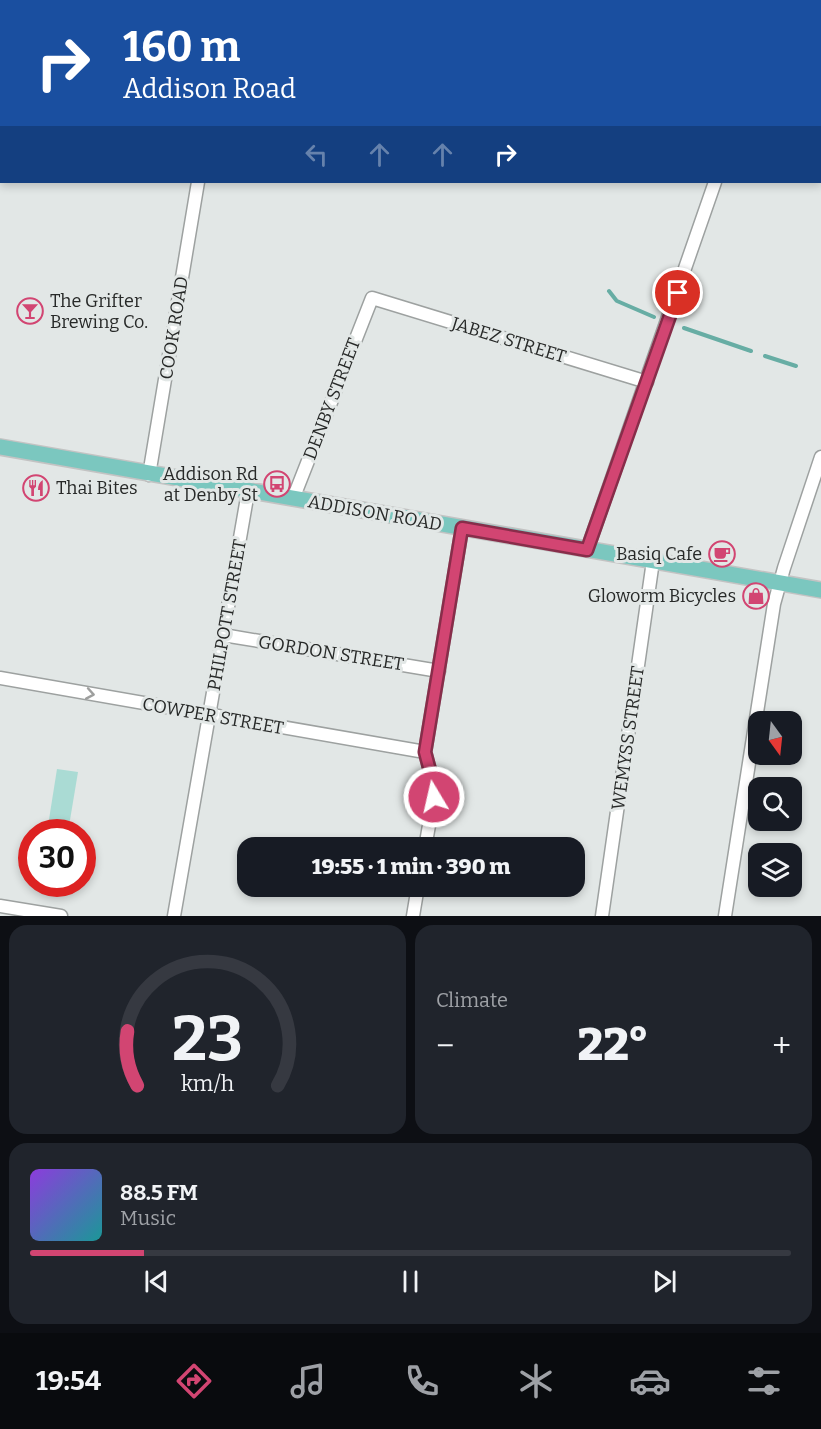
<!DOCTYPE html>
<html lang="en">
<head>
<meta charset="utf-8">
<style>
  :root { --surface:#171b24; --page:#20242c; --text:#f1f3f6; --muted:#9ea1a6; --line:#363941; --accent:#d24572 }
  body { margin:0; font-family:Bitter,serif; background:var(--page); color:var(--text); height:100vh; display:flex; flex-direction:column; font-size:22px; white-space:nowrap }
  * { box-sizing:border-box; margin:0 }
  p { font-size:20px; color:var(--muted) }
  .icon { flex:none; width:33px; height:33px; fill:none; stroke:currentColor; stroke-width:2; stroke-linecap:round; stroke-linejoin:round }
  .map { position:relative; height:916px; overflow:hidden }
  .sheet { display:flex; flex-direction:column; gap:9px; padding:9px; background:#0d0f14; flex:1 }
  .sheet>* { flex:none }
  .top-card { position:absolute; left:0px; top:0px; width:822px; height:183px; box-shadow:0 3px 9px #0003; background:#1a4fa0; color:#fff; overflow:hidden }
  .needle { width:39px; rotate:165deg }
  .tools { position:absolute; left:748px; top:711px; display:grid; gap:12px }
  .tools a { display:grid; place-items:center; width:54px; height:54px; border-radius:12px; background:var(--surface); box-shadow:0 3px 9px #0003; font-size:30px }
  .speed { position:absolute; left:18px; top:819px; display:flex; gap:12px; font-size:30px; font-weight:700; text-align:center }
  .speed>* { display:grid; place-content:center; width:78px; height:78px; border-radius:50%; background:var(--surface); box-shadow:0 3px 9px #0003; line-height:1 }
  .speed .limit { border:9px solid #d22; background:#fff; color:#111 }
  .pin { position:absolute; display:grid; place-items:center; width:51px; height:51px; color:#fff; margin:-26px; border:3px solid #fff; border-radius:50%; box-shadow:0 2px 6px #0007 }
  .me { position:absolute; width:66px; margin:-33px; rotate:351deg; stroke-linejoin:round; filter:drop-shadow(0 0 4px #0008) }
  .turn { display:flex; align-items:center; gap:21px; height:126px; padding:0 24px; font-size:27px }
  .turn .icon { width:78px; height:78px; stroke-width:2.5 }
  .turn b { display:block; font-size:42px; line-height:51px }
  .lanes { display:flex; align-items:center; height:57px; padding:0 24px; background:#0003; justify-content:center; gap:30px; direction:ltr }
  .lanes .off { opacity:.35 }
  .big { font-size:45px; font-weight:800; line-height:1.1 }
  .sheet .tile { flex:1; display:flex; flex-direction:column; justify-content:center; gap:9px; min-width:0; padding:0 21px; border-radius:18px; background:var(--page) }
  .sheet .dial { align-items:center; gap:0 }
  .dial svg { height:156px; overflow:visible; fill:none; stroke:var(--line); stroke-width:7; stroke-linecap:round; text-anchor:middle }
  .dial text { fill:var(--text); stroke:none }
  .song { display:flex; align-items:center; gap:18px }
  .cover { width:72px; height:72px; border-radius:9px; background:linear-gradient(135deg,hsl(270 70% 55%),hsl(180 70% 35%)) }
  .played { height:6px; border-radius:3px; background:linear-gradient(90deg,var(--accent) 15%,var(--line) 15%) }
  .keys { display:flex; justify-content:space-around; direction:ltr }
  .heat { display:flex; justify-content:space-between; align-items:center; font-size:33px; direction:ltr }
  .sheet .tiles { flex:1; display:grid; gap:9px; grid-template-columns:1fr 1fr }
  .tile:last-child { grid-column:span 2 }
  .trip { position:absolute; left:237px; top:837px; width:348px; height:60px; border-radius:18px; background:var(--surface); box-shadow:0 3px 9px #0003; font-weight:800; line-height:60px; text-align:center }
  .dock { display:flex; height:96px; justify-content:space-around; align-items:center; background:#090b0e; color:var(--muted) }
  .dock .icon { width:42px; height:42px }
  .dock .selected { color:var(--accent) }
  .dock b { font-size:27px; color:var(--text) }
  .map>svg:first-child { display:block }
  .green { fill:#aadbd4 }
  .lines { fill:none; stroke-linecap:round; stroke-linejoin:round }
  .stream { stroke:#67ada4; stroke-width:4 }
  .minor-casing { stroke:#9da1a0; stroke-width:15 }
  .major-casing { stroke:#c3c3c3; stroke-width:18 }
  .minor { stroke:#fff; stroke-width:12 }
  .major { stroke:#7bc7bf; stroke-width:15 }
  .oneway { stroke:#9e9f9e }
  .route-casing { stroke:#882d4a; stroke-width:15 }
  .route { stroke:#d24572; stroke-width:10 }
  .labels { text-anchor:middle; stroke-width:6; stroke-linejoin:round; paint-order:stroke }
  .poi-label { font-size:18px; fill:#272928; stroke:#e2e7e6; text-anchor:end }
  .street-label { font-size:18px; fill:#272928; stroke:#e2e7e6 }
</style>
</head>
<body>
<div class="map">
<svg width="821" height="916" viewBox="0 0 821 916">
  <rect width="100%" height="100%" fill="#e2e7e6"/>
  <!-- green -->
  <path class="green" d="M 57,769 L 78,772 L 68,832 L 47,832 Z"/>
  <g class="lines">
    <!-- stream -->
    <path class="stream" d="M 362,0 L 364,2
      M 609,291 L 616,300
      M 617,301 L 654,317
      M 684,328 L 751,351
      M 765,356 L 796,366"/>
    <!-- minor casing -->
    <g class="minor-casing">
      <path id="minor" d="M 224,0 L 227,2
        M 548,0 L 552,2
        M 777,2 L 778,0
        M 0,92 L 2,93
        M 149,475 L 198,182
        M 293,499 L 372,298 L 647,382
        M 587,550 L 715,182
        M 223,635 L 439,671
        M 0,678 L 425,752
        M 425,848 L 434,797 L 433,782 L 425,752 L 462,528
        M 0,906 L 61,916
        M 174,916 L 248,492
        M 413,916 L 418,886
        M 602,916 L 653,561
        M 725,916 L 774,604 L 784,568 L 821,457"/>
    </g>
    <!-- major casing -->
    <g class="major-casing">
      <path id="major" d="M 300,2 L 302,0
        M 0,83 L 2,83
        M 0,162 L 2,160
        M 0,447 L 821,590"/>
    </g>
    <!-- minor -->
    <use href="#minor" class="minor"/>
    <!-- major -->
    <use href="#major" class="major"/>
  </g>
  <!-- one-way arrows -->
  <defs><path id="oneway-chevron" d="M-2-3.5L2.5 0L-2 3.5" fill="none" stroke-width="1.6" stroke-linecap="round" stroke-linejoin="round" transform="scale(1.5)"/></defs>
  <use class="oneway" href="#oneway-chevron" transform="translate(90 694) rotate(10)"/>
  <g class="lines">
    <!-- route casing -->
    <g class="route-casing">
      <path id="route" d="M 434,797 L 433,782 L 425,752 L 462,528 L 587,550 L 678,293"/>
    </g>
    <!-- route -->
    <use href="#route" class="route"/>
  </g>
  <!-- icons -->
  <defs>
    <g id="bar-ring" transform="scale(1.35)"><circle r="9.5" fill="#e2e7e6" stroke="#d24572" stroke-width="1.5"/><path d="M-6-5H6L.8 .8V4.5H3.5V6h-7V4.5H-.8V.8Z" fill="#d24572"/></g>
    <g id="bus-ring" transform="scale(1.35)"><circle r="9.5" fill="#e2e7e6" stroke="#d24572" stroke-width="1.5"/><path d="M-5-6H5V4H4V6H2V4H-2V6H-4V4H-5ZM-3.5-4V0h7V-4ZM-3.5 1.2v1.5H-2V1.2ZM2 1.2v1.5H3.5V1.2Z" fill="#d24572"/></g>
    <g id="restaurant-ring" transform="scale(1.35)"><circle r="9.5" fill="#e2e7e6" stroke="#d24572" stroke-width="1.5"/><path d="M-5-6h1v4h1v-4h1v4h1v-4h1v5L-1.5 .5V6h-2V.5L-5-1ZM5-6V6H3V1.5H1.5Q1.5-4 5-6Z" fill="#d24572"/></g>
    <g id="cafe-ring" transform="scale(1.35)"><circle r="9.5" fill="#e2e7e6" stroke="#d24572" stroke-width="1.5"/><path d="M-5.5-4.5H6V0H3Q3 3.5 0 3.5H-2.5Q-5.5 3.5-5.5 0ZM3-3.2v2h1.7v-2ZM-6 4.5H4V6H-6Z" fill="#d24572"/></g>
    <g id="shop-ring" transform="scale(1.35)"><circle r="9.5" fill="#e2e7e6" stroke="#d24572" stroke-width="1.5"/><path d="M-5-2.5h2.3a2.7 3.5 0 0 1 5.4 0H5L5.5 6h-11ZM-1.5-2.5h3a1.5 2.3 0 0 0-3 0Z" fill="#d24572"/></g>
  </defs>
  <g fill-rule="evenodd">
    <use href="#bar-ring" x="30" y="311"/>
    <use href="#bus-ring" x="277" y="484"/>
    <use href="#restaurant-ring" x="36" y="488"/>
    <use href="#cafe-ring" x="722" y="554"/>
    <use href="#shop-ring" x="756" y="596"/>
  </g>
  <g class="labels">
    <!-- poi labels -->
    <g class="poi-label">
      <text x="50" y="307" text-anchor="start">The Grifter<tspan x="50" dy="21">Brewing Co.</tspan></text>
      <text x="258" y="480">Addison Rd<tspan x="258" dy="21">at Denby St</tspan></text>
      <text x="56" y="494" text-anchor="start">Thai Bites</text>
      <text x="702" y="560">Basiq Cafe</text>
      <text x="736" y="602">Gloworm Bicycles</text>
    </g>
    <!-- street labels -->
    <g class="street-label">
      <text transform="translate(174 328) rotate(-81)" y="6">COOK ROAD</text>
      <text transform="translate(509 340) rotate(17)" y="6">JABEZ STREET</text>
      <text transform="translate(332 399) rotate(-69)" y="6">DENBY STREET</text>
      <text transform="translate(375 513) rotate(10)" y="6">ADDISON ROAD</text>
      <text transform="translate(227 615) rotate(-80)" y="6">PHILPOTT STREET</text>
      <text transform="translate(331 653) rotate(9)" y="6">GORDON STREET</text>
      <text transform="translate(213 716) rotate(10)" y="6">COWPER STREET</text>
      <text transform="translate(628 738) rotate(-82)" y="6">WEMYSS STREET</text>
    </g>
  </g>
</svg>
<div class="tools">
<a><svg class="needle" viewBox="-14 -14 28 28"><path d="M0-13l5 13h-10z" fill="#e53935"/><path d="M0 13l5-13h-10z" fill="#9ea1a6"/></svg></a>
<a><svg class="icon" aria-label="search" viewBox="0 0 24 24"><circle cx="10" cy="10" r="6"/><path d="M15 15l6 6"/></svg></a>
<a><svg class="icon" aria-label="layers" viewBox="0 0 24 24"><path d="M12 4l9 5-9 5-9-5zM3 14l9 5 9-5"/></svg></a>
</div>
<div class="speed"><div class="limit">30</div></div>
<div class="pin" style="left:678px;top:293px;background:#d93025"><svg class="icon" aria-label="arrive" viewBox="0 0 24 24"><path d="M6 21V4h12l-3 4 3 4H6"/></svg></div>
<svg class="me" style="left:434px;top:797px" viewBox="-20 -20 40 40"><circle r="17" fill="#d24572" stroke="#fff" stroke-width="3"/><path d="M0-11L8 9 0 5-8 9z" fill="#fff"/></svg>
<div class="trip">19:55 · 1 min · 390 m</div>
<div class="top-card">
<div class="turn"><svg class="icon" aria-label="right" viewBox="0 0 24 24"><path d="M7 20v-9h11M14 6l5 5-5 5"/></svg><div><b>160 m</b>Addison Road</div></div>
<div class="lanes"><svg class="icon off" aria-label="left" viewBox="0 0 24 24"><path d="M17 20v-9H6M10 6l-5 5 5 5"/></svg><svg class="icon off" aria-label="ahead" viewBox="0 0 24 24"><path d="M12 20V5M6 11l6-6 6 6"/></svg><svg class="icon off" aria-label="ahead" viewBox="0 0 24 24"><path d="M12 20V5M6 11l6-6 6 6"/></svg><svg class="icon" aria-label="right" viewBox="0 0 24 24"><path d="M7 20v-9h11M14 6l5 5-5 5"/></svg></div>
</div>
</div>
<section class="sheet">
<div class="tiles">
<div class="tile dial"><svg viewBox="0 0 100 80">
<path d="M14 69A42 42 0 1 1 86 69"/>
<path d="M14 69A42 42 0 0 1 9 41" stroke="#d24572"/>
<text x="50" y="56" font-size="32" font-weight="700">23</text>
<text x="50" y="72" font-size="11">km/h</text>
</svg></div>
<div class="tile"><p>Climate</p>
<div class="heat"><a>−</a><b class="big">22°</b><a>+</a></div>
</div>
<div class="tile">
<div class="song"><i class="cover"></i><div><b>88.5 FM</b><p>Music</p></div></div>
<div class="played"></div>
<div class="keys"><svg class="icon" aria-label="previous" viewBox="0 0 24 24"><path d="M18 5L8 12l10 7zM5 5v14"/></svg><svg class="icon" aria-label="pause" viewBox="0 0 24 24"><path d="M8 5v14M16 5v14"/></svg><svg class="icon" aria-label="next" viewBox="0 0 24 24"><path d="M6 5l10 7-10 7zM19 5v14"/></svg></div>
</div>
</div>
</section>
<nav class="dock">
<b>19:54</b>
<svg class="icon selected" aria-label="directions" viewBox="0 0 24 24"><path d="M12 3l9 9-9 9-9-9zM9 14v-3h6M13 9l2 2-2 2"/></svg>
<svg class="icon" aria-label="music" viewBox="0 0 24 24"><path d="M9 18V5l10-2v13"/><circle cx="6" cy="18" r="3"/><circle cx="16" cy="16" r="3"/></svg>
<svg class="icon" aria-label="phone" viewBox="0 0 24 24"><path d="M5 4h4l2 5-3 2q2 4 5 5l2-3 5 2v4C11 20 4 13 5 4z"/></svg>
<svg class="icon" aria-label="climate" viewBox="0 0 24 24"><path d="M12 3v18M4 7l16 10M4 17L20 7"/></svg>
<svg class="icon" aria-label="car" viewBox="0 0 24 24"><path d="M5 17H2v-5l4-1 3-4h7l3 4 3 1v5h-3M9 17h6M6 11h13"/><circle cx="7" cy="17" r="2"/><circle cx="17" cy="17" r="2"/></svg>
<svg class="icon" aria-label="filters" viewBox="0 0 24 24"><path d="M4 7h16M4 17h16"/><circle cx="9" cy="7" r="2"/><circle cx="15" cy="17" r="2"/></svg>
</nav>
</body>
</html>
